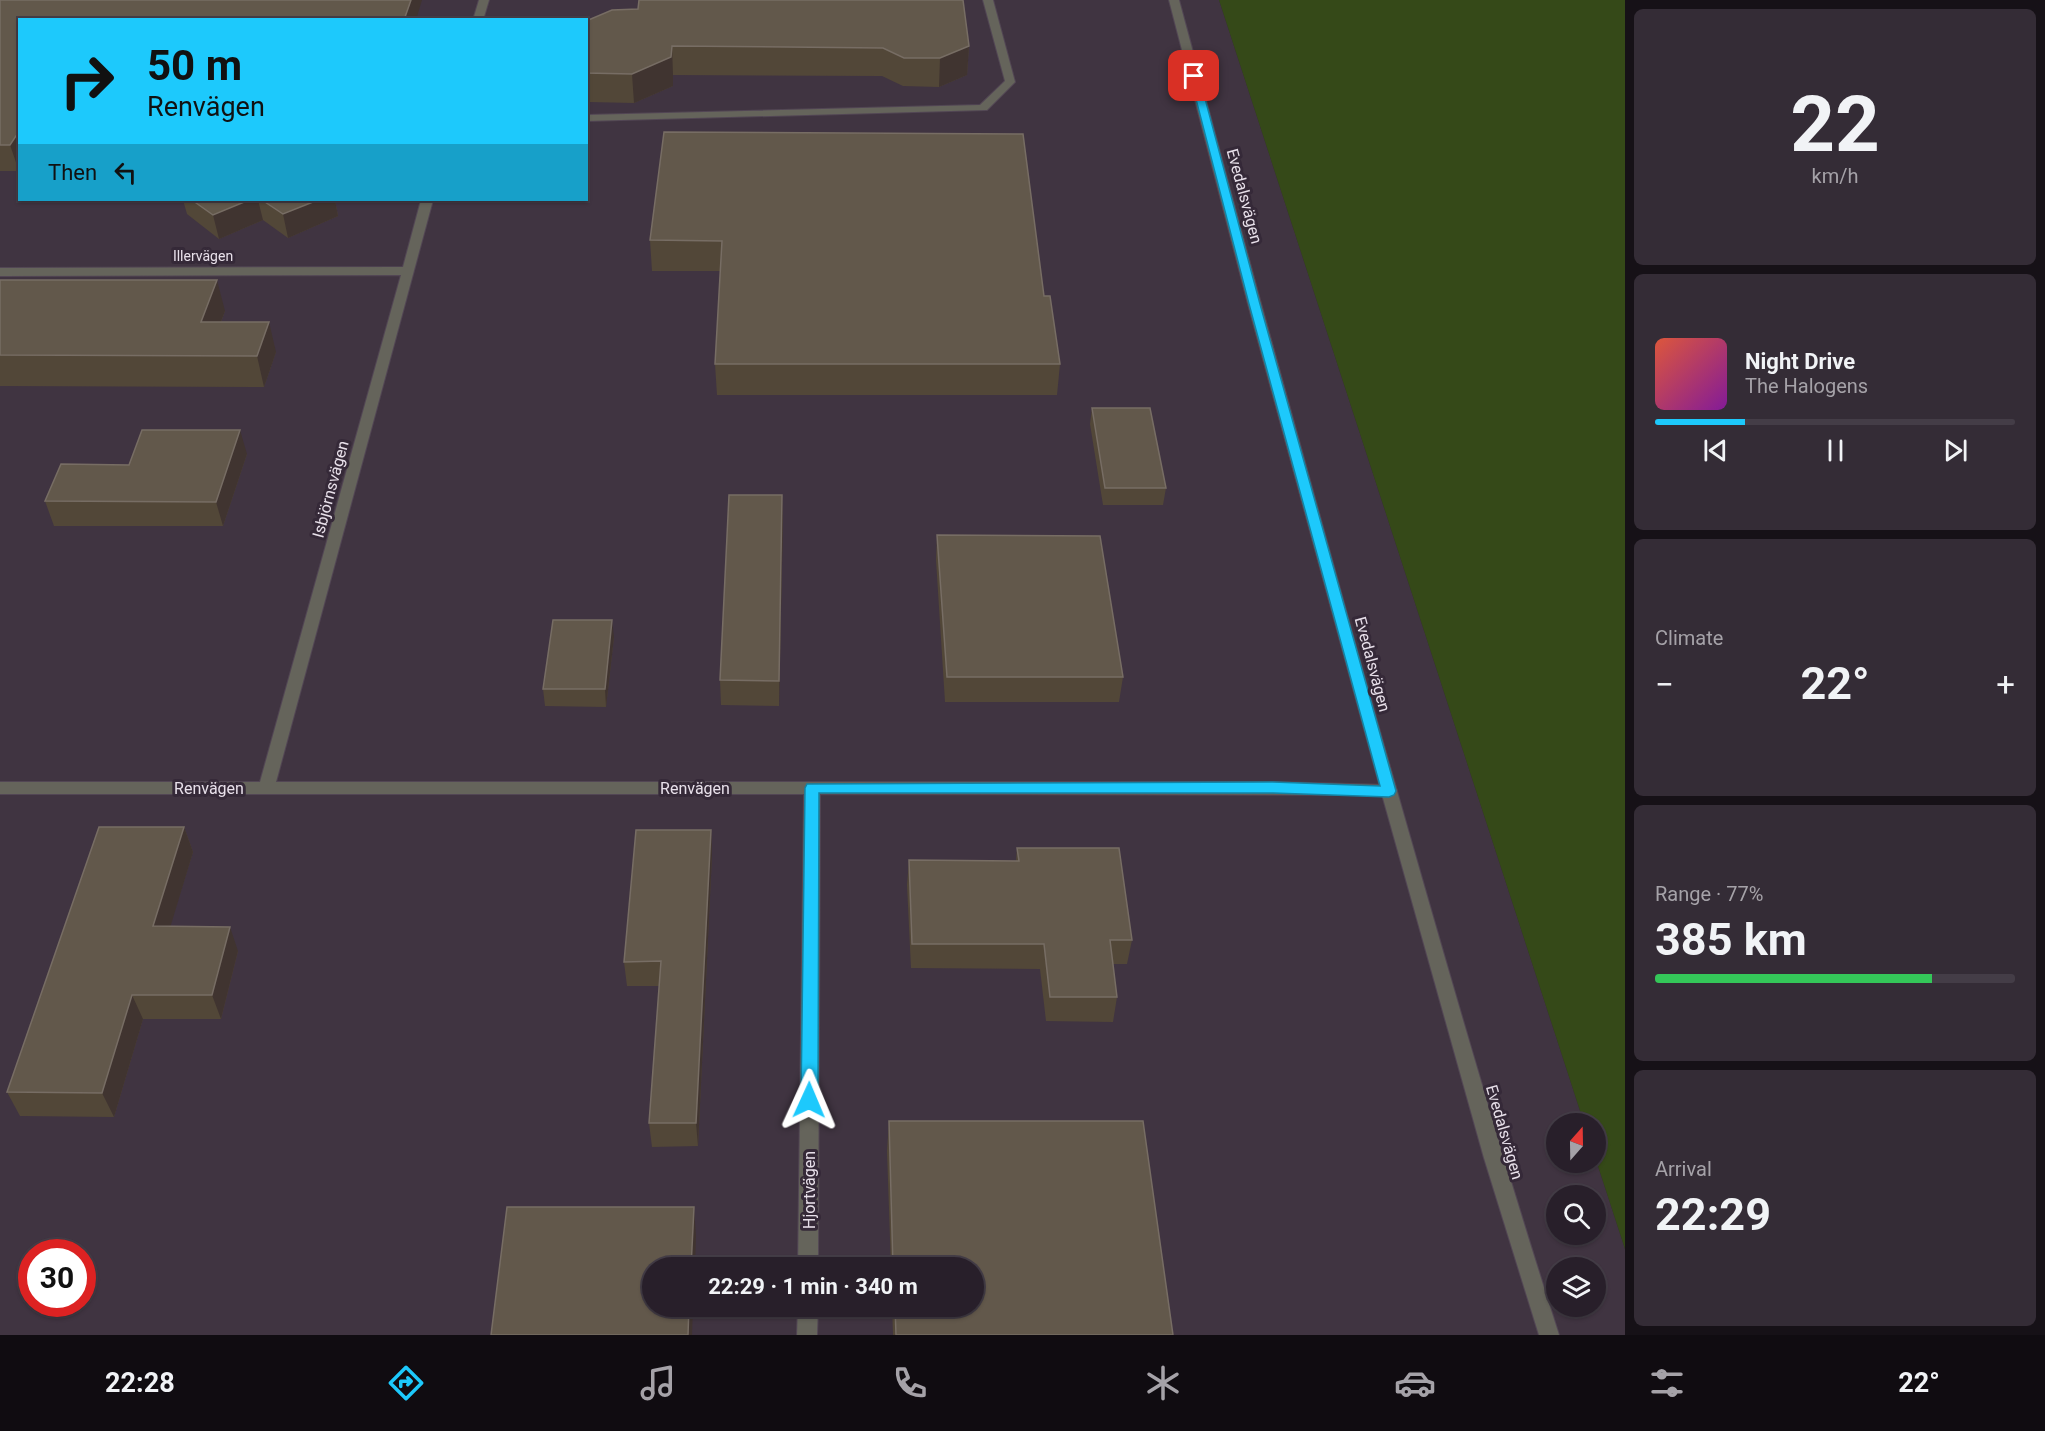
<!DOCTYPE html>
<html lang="en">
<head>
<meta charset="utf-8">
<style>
  :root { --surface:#281f2a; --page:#342c36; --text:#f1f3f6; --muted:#a5a2a8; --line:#443d47; --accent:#1dc9fc }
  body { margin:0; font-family:Roboto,sans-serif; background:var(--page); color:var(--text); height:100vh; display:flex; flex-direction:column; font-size:22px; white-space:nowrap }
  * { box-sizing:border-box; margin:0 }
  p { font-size:20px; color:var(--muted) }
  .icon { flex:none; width:33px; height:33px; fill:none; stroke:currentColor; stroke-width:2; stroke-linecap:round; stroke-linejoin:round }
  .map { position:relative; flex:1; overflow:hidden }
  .drawer { display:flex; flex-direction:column; gap:9px; padding:9px; background:#161117; width:420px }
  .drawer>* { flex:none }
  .guide { position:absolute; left:18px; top:18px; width:570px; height:183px; border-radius:0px; box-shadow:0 2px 4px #0004,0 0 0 2px var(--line); background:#1dc9fc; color:#111; overflow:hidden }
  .needle { width:39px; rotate:20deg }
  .tools { position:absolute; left:1546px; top:1113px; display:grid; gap:12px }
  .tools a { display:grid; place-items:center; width:60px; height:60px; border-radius:50%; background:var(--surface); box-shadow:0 2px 4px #0004,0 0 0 2px var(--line); font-size:30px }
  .speed { position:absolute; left:18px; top:1239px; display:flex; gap:12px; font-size:30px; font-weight:700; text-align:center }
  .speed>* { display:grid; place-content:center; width:78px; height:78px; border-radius:50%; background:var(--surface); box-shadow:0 2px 4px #0004,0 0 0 2px var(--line); line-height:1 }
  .speed .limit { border:9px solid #d22; background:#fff; color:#111 }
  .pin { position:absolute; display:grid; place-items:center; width:51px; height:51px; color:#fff; margin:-26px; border-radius:12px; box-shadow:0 3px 9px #0006 }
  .me { position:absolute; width:66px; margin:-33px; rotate:1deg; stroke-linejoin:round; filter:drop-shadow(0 0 4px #0008) }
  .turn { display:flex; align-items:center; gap:21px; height:126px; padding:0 30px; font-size:27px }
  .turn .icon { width:78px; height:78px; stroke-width:2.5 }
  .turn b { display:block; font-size:42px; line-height:51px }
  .then { display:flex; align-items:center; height:57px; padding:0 30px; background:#0003; gap:12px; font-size:22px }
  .big { font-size:45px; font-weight:700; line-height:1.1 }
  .drawer .widget { flex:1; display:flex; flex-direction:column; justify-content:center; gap:9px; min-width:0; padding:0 21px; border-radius:9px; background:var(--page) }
  .drawer .dial { align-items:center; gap:0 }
  .dial b { font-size:78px; line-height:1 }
  .song { display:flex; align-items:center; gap:18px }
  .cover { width:72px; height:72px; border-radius:9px; background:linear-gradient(135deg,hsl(10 70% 55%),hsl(290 70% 35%)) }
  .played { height:6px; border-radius:3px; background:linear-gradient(90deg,var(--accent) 25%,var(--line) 25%) }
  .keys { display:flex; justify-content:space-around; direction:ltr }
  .heat { display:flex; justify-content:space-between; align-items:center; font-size:33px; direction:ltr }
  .charge { height:9px; border-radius:4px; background:linear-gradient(90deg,#34c759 77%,var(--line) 0) }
  .trip { position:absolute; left:642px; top:1257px; width:342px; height:60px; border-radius:30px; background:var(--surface); box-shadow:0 2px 4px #0004,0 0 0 2px var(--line); font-weight:700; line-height:60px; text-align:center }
  .tabs { display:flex; height:96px; justify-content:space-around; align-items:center; background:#100c11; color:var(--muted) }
  .tabs .icon { width:42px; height:42px }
  .tabs .on { color:var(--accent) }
  .tabs b { font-size:27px; color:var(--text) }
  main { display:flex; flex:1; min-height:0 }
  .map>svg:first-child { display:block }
  .industrial { fill:#403441; fill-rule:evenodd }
  .green { fill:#354918 }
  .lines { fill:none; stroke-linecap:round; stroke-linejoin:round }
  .service-casing { stroke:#524654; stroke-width:2 }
  .minor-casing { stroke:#524654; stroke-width:2 }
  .tertiary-casing { stroke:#524654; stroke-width:2 }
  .service { fill:#65645b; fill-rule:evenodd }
  .minor { fill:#65645b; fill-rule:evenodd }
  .tertiary { fill:#65645b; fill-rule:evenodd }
  .wall { fill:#524738 }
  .shaded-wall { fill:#403430 }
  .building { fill:#62584b; stroke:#776d64; stroke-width:1.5 }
  .route { fill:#1dc9fc; stroke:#1383a4; stroke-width:1.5 }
  .labels { text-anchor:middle; stroke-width:6; stroke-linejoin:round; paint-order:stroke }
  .far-street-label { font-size:14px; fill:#e8e0ea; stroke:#352938 }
  .street-label { font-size:16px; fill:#e8e0ea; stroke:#352938 }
</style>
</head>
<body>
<main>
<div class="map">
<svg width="1625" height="1335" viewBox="0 0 1625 1335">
  <rect width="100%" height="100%" fill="#352938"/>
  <!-- industrial -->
  <path class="industrial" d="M 0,0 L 1219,0 L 1584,1123 L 1557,1124 L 1557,1162 L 1596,1162 L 1596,1160 L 1625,1249 L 1625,1335 L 0,1335 ZM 20,20 L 586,20 L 586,200 L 20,200 ZM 1557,1196 L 1596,1196 L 1596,1234 L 1557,1234 ZM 32,1252 L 82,1252 L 82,1304 L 32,1304 ZM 652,1268 L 974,1268 L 974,1306 L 652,1306 ZM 1557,1268 L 1596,1268 L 1596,1306 L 1557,1306 Z"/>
  <!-- green -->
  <path class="green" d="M 1219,0 L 1625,0 L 1625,1249 L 1596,1160 L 1596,1124 L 1584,1123 Z"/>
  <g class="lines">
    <!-- service casing -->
    <g class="service-casing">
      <path id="service" d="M 983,0 L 993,0 L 1015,82 L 987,110 L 586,121 L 586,115 L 980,105 L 1005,81 Z"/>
    </g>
    <!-- minor casing -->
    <g class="minor-casing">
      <path id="minor" d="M 479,0 L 489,0 L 483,20 L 473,20 Z
        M 421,200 L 433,200 L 276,782 L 1273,782 L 1389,785 L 1395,787 L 1397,791 L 1395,795 L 820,794 L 818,1268 L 798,1268 L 804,794 L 0,794 L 0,782 L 260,782 L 401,275 L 0,276 L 0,268 L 403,267 Z
        M 798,1306 L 818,1306 L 817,1335 L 797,1335 Z"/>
    </g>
    <!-- tertiary casing -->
    <g class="tertiary-casing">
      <path id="tertiary" d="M 1169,0 L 1179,0 C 1240,229 1303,458 1367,686 C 1429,903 1490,1120 1559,1335 L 1539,1335 L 1484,1158 L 1381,791 L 1248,304 Z"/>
    </g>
    <!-- service -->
    <use href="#service" class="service"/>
    <!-- minor -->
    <use href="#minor" class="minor"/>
    <!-- tertiary -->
    <use href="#tertiary" class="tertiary"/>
  </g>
  <!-- wall -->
  <path class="wall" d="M 0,0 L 20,20 L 20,170 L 19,171 L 0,171 Z
    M 586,21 L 969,46 L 967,75 L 939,87 L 903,86 L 882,76 L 673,75 L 673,86 L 634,103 L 589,102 L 586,101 Z
    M 664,132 L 1044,296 L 1060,364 L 1057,395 L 717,395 L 715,364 L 721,271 L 652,271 L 650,240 Z
    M 183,200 L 335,200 L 338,216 L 288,238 L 263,220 L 219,239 L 187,214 Z
    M 0,280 L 225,311 L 221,322 L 276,352 L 264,387 L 0,386 Z
    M 1092,408 L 1166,488 L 1163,505 L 1103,505 L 1090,424 Z
    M 247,454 L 223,526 L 54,526 L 45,501 L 129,465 Z
    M 783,519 L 779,706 L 721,705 L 720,680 Z
    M 937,535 L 1123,677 L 1119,702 L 945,702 L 936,560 Z
    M 614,637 L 606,707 L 545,706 L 543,689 Z
    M 184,827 L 193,852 L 170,926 L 238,951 L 221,1019 L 143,1019 L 114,1117 L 20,1116 L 7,1092 Z
    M 711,830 L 712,855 L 698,1146 L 652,1147 L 649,1123 L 659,986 L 627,986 L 624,962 Z
    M 1017,848 L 1132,940 L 1127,964 L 1113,964 L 1117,997 L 1113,1022 L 1046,1021 L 1040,969 L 911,968 L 907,885 L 909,860 L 1016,861 Z
    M 889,1121 L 1173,1335 L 893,1335 L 892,1306 L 974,1306 L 974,1268 L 891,1268 L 887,1151 Z"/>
  <!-- shaded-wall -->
  <path class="shaded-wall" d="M 411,0 L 422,0 L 416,20 L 404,20 Z
    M 672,46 L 673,75 L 673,86 L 634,103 L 632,74 Z
    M 969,46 L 967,75 L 939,87 L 940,58 Z
    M 20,130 L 20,170 L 19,171 L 10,145 Z
    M 249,200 L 258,200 L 263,220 L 219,239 L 213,215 Z
    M 318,200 L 335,200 L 338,216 L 288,238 L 283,214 Z
    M 217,280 L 225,311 L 209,353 L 201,322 Z
    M 269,322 L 276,352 L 264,387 L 257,356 Z
    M 240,430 L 247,454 L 223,526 L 216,502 Z
    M 782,495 L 783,519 L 779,706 L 779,681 Z
    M 612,620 L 614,637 L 606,707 L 605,689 Z
    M 184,827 L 193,852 L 163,951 L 153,926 Z
    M 711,830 L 712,855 L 698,1146 L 696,1123 Z
    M 230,927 L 238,951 L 221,1019 L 212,995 Z
    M 132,995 L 143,1019 L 114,1117 L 102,1093 Z
    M 694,1207 L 696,1236 L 695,1268 L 691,1268 Z
    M 689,1306 L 693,1306 L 692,1335 L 688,1335 Z"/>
  <!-- building -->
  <path class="building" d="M 0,0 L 411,0 L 404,20 L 20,20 L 20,130 L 10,145 L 0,145 Z
    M 639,0 L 963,0 L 969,46 L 940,58 L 904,58 L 883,48 L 672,46 L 671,57 L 632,74 L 586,73 L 586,21 L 612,10 L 638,9 Z
    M 664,132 L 1023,134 L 1044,296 L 1050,296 L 1060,364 L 715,364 L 722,241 L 650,240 Z
    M 192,200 L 249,200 L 213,215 Z
    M 262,200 L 318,200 L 283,214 Z
    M 0,280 L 217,280 L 201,322 L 269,322 L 257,356 L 0,355 Z
    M 1092,408 L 1150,408 L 1166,488 L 1105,488 Z
    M 142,430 L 240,430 L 216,502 L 45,501 L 61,464 L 129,465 Z
    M 729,495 L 782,495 L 779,681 L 720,680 Z
    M 937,535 L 1100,536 L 1123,677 L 947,677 Z
    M 553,620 L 612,620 L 605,689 L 543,689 Z
    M 99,827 L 184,827 L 153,926 L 230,927 L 212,995 L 132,995 L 102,1093 L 7,1092 Z
    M 636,830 L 711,830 L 696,1123 L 649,1123 L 661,961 L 624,962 Z
    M 1017,848 L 1119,848 L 1132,940 L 1110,940 L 1117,997 L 1050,997 L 1044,944 L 912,944 L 909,860 L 1019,861 Z
    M 889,1121 L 1143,1121 L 1173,1335 L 896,1335 L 895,1306 L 974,1306 L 974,1268 L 893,1268 Z
    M 507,1207 L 694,1207 L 691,1268 L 652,1268 L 652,1306 L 689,1306 L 688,1335 L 491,1335 Z"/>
  <!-- route -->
  <path class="route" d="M 1194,73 L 1199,76 L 1260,304 L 1396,791 L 1394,795 L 1389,797 L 1273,793 L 819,793 L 818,1100 L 815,1105 L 809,1107 L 803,1105 L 801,1100 L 805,788 L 807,784 L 1273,782 L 1380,786 L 1249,304 L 1190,76 Z"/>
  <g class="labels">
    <!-- far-street labels -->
    <g class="far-street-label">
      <text x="203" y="261">Illervägen</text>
    </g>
    <!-- street labels -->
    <g class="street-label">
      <text transform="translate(1245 196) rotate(75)" y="6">Evedalsvägen</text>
      <text transform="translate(330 489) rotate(-75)" y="6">Isbjörnsvägen</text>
      <text transform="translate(1373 664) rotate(75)" y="6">Evedalsvägen</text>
      <text x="209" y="794">Renvägen</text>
      <text x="695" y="794">Renvägen</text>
      <text transform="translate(1505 1132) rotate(74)" y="6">Evedalsvägen</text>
      <text transform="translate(809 1190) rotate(-90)" y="6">Hjortvägen</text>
    </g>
  </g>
</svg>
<div class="tools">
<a><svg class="needle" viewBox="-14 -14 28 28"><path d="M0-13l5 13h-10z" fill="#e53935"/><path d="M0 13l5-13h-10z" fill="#a5a2a8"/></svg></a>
<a><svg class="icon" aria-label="search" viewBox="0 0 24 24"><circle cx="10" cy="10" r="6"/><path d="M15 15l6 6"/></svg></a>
<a><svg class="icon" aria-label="layers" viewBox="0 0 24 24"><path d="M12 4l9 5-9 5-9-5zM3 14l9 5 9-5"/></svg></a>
</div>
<div class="speed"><div class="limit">30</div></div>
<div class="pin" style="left:1194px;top:76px;background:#d93025"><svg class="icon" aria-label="arrive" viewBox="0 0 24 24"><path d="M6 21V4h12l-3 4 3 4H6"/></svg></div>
<svg class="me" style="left:809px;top:1100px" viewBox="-20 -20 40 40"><path d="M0-17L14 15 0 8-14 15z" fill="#1dc9fc" stroke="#fff" stroke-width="4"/></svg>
<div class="trip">22:29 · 1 min · 340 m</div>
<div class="guide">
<div class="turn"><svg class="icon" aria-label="right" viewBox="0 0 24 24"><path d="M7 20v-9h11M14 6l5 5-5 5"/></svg><div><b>50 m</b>Renvägen</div></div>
<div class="then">Then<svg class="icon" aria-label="left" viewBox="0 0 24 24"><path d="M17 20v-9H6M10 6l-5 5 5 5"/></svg></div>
</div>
</div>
<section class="drawer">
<div class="widget dial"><b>22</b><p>km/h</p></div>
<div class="widget">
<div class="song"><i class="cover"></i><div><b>Night Drive</b><p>The Halogens</p></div></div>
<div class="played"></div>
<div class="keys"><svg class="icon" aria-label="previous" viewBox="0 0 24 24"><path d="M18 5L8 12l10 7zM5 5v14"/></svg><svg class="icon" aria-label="pause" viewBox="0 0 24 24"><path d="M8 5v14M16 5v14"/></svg><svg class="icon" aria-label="next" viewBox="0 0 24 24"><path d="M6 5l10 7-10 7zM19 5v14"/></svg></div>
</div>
<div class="widget"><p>Climate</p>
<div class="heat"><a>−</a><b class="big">22°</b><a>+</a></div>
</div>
<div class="widget"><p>Range · 77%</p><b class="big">385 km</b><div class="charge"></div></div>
<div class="widget"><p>Arrival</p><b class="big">22:29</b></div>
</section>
</main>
<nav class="tabs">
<b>22:28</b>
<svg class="icon on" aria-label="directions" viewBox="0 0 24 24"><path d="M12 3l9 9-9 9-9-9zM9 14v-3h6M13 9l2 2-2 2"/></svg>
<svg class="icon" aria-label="music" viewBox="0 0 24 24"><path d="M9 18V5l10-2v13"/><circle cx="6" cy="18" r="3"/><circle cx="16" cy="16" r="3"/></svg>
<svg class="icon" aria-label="phone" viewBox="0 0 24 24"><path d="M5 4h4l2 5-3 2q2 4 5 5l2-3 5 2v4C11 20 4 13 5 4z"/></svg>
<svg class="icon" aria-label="climate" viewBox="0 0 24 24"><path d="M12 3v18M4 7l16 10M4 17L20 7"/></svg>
<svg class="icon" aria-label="car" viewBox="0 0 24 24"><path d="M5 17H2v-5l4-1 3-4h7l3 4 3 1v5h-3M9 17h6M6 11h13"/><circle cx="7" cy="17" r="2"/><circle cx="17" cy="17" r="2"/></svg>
<svg class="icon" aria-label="filters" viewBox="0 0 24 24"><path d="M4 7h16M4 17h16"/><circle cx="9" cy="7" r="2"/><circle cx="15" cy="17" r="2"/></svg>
<b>22°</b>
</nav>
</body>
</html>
